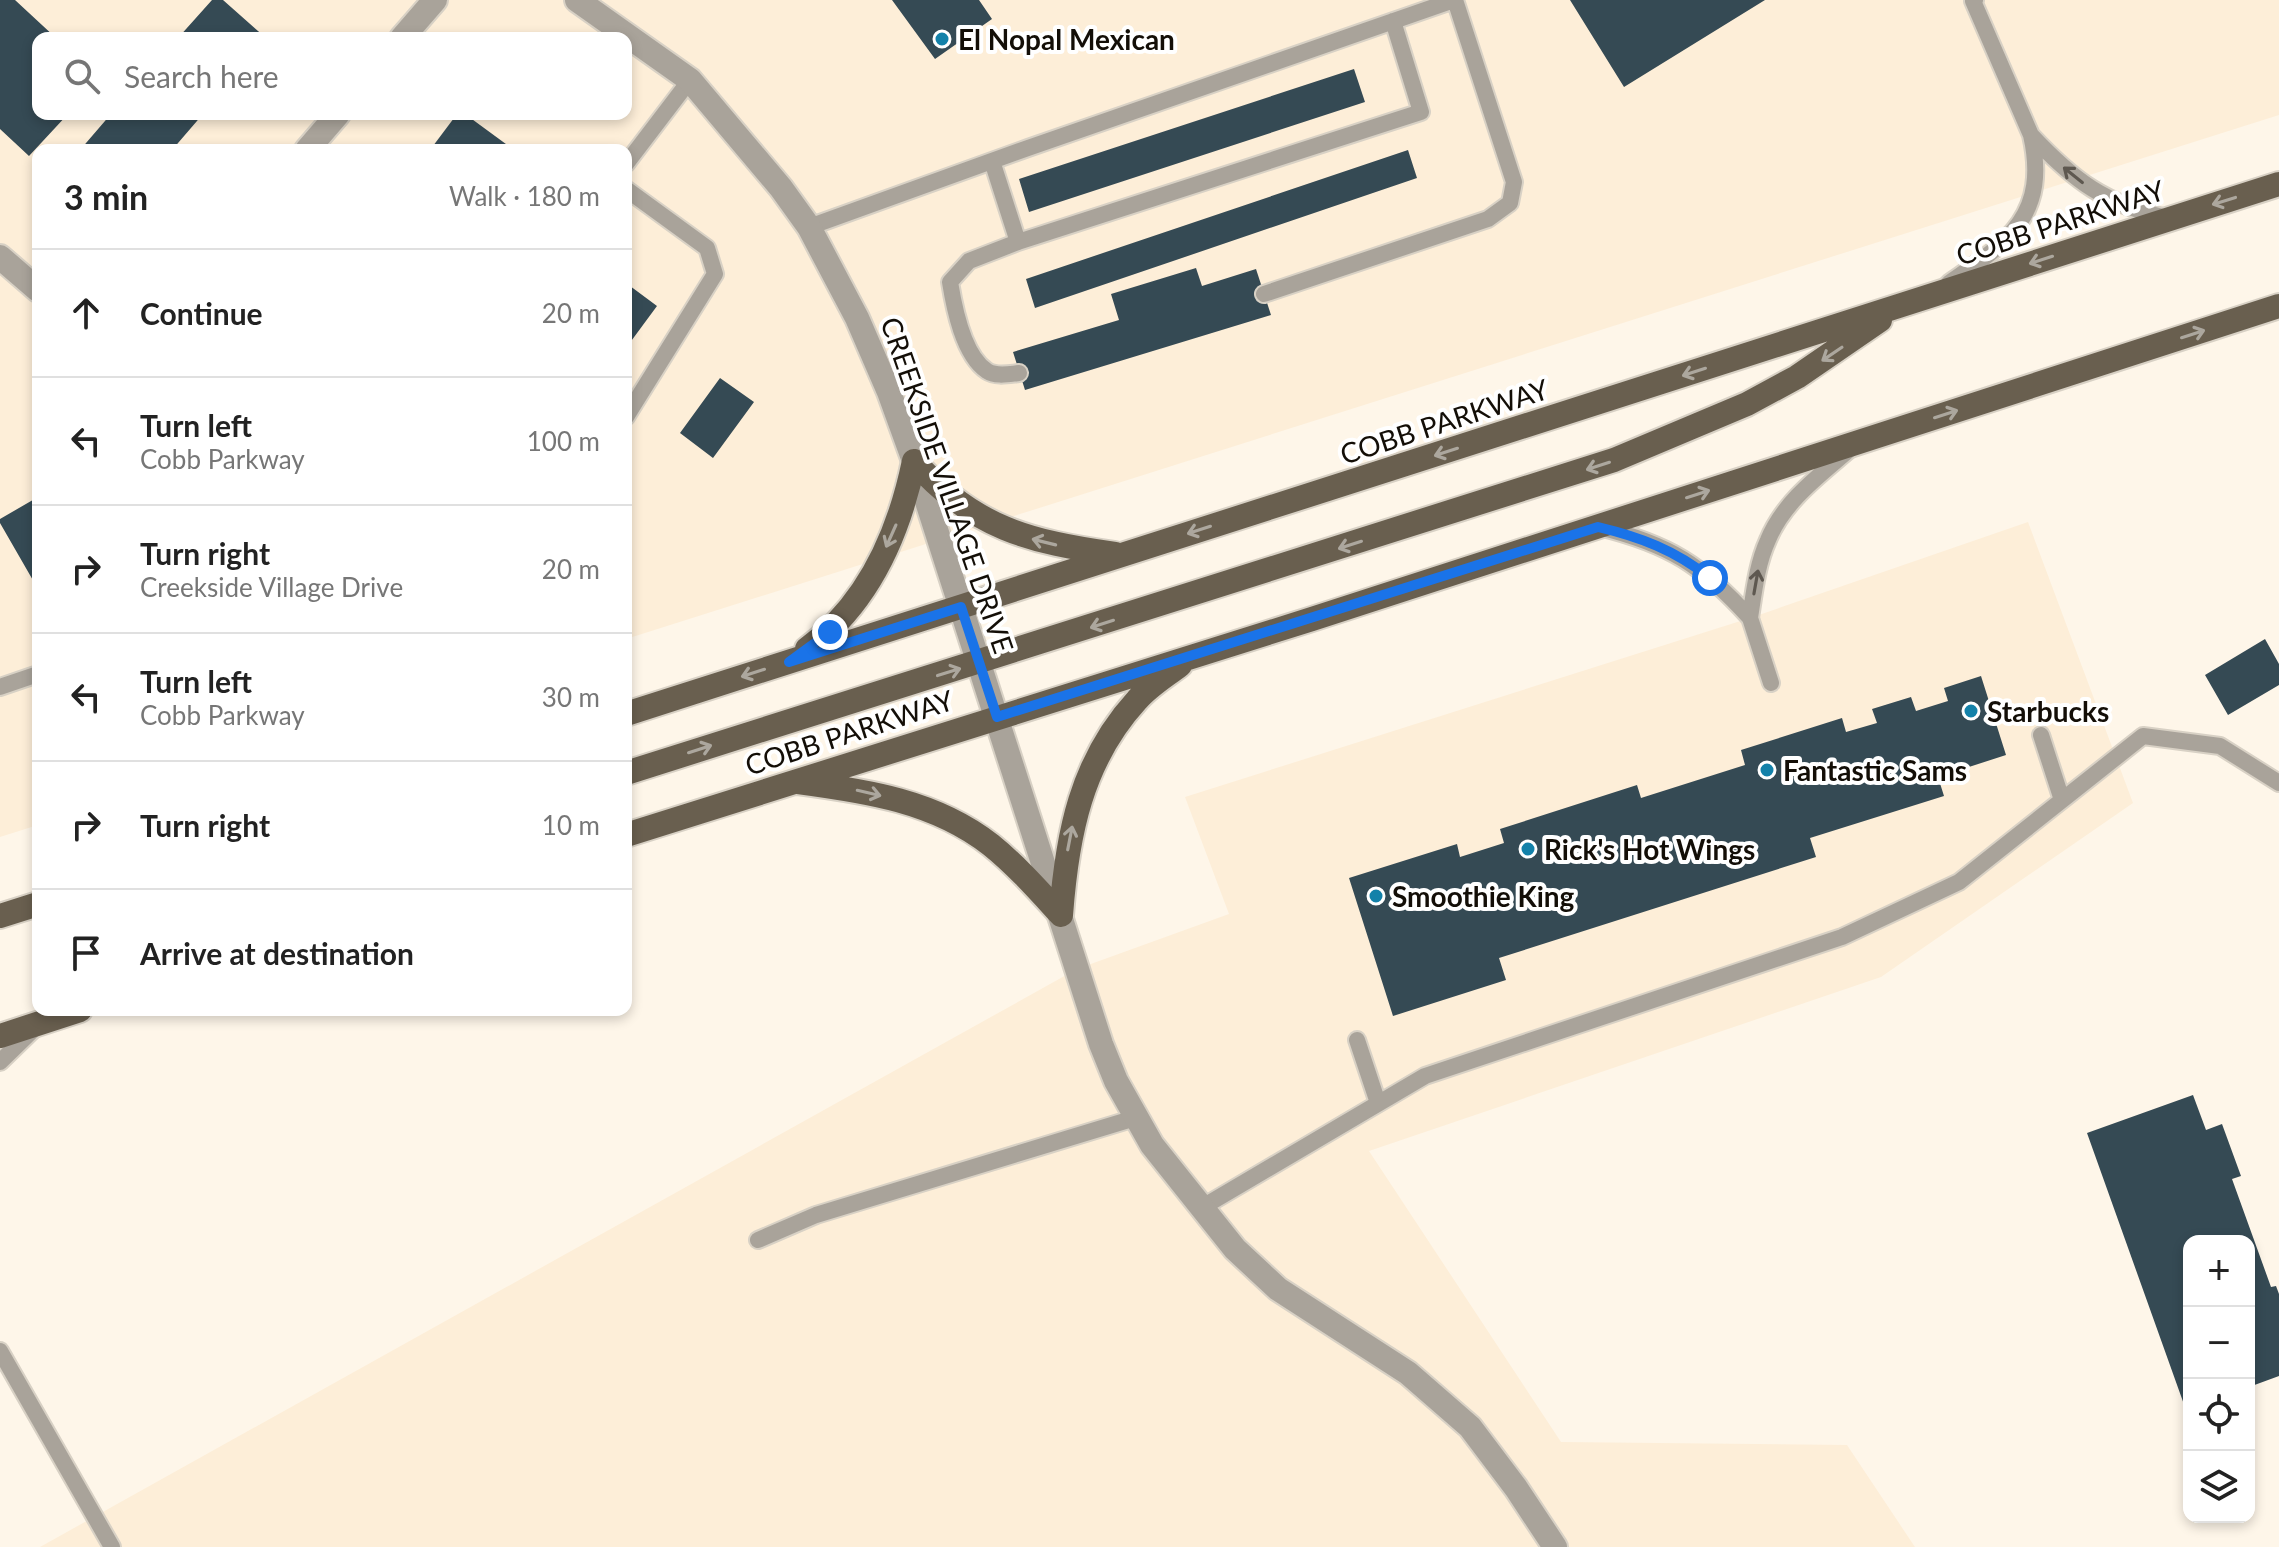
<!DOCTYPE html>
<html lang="en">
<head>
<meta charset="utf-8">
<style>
	body { margin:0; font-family:Lato,sans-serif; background:#f2f2f2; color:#222 }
	.controls { position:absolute; right:24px; bottom:24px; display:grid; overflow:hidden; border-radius:16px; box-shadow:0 4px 12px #0003 }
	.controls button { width:72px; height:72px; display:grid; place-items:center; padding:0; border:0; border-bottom:2px solid #e0e0e0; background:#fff; color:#222; font:40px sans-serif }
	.stop { position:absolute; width:24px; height:24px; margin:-18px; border:6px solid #1a73e8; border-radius:50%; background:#fff }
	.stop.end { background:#1a73e8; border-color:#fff; box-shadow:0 2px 8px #0008 }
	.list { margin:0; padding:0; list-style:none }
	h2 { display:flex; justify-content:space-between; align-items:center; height:104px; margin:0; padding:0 32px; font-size:34px }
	h2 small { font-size:26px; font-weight:400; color:#767676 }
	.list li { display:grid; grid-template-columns:52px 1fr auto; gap:24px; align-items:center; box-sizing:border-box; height:128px; padding:0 32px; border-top:2px solid #e0e0e0 }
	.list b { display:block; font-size:30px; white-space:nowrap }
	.list p { margin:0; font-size:26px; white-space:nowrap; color:#767676 }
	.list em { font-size:26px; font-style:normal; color:#767676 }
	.icon { flex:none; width:44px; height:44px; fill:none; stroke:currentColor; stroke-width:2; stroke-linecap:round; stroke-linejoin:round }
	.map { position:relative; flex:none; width:2279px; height:1547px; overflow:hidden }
	.search { position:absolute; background:#fff; box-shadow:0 4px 12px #0003; left:32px; top:32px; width:600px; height:88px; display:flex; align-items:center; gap:20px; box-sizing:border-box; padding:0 28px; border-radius:16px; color:#767676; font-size:30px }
	.panel { position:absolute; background:#fff; box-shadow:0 4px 12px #0003; left:32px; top:144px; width:600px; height:872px; border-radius:16px }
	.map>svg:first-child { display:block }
</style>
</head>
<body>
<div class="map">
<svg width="2279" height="1547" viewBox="0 0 2279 1547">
	<rect width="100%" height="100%" fill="#fef6e9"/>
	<!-- built -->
	<path fill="#fdeed8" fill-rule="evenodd" d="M0 0H2279V115L626 639V150H38V825L0 837ZM38 38H626V114H38Z
		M2028 522 2133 803 1881 977 1369 1151 1561 1442 1847 1445 1915 1547H40L1077 969 1229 914 1185 797 1750 618Z"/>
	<!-- building -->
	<path fill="#354a54" d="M0 0H15L56 38H38V114H68L29 156 0 129Z
		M212 0H223L266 38H178Z
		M892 0H979L992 19 935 59Z
		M1570 0H1765L1624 87Z
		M1354 69 1365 102 1029 212 1019 179Z
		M111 114H203L172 150H80Z
		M457 114H465L514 150H430Z
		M1408 150 1417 178 1035 308 1026 279Z
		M1196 268 1202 286 1256 269 1271 315 1025 390 1013 352 1119 320 1111 294Z
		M626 283 657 306 626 348Z
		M720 378 754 402 713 458 680 433Z
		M38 497V589L0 523V519Z
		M2265 639 2279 664V685L2228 715 2205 675Z
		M1981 676 2006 755 1938 777 1944 796 1810 838 1816 857 1499 958 1506 980 1393 1016 1349 878 1457 844 1460 857 1504 843 1500 829 1637 785 1641 798 1745 765 1741 750 1842 718 1846 732 1877 723 1872 709 1911 697 1916 711 1948 701 1944 688Z
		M2193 1095 2206 1130 2222 1124 2241 1176 2232 1179 2271 1287 2276 1286 2279 1294V1376L2249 1387V1241H2189V1409L2186 1410 2087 1133Z"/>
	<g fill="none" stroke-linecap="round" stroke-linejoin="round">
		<!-- lane casing -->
		<g stroke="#d8d1c5" stroke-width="20">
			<path id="lane" d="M1975 0 1973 1 2031 135
				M992 161 1018 242 969 261 950 282C954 307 963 355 987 371 996 377 1009 374 1019 373
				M626 164 690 80
				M626 189 707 248 715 274 626 417
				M809 227 1028 148 1454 0
				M1018 242 1421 112 1393 21
				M1949 283C2008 242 2049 215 2031 135 2074 181 2105 204 2167 218
				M1264 294 1488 219 1510 203 1514 182 1455 0
				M1599 527C1669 544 1702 565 1750 618 1754 592 1757 564 1768 540 1784 501 1820 475 1850 449
				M1750 618 1771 683
				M0 687 38 674
				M2041 735 2062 800
				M1357 1040 1378 1103
				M0 1062 36 1027
				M1201 1208 1425 1076 1842 937 1959 882 2143 736 2220 746 2279 783
				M758 1240 816 1215 1135 1118
				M0 1351 112 1547"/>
		</g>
		<!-- street casing -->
		<g stroke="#d8d1c5" stroke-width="28">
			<path id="street" d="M577 0 690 80 781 188 809 227 857 318 889 392 914 461 1101 1044 1116 1081 1152 1145 1235 1249 1278 1289 1408 1373 1470 1427 1516 1488 1555 1547
				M402 38 435 0
				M307 150 338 114
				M0 257 38 290"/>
		</g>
		<!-- primary casing -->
		<g stroke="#d8d1c5" stroke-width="28">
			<path id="primary" d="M914 461C973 528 1030 542 1115 554
				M807 649C868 604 899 534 914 461
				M626 714 2279 184
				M626 773 1614 460 1747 404 1797 377 1880 320
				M798 782C866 791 935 801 991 845 1017 866 1039 891 1061 915
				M626 835 1312 619 2279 306
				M1061 915C1067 835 1081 761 1137 700 1149 686 1166 676 1180 665
				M0 916 38 904
				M0 1036 80 1010"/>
		</g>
		<!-- lane -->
		<use href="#lane" stroke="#a9a39a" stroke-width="16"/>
		<!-- street -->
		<use href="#street" stroke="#a9a39a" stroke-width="24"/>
		<!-- primary -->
		<use href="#primary" stroke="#695f4f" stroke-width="24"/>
	</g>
	<!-- one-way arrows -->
	<defs><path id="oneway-shaft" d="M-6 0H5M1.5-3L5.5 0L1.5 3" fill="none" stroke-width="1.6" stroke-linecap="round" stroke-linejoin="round" transform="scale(2)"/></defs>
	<g stroke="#5e5850">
		<use href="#oneway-shaft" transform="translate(2073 175) rotate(-141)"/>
		<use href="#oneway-shaft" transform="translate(1756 582) rotate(-80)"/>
	</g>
	<g stroke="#aca79e">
		<use href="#oneway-shaft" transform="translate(2224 201) rotate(163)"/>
		<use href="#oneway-shaft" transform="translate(2041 260) rotate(162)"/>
		<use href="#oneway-shaft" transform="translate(2193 334) rotate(-18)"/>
		<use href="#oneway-shaft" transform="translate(1832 354) rotate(146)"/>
		<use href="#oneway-shaft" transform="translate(1694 372) rotate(162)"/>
		<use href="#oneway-shaft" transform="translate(1946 414) rotate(-18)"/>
		<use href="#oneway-shaft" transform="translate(1446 452) rotate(162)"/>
		<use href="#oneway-shaft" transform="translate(1598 466) rotate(162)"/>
		<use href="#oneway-shaft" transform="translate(1698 494) rotate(-18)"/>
		<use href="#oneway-shaft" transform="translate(1199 530) rotate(162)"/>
		<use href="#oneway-shaft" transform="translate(891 536) rotate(114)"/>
		<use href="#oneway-shaft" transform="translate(1044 542) rotate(-166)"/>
		<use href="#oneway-shaft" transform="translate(1350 545) rotate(162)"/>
		<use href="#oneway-shaft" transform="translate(1102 624) rotate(162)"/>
		<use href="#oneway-shaft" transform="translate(949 672) rotate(-17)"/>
		<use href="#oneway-shaft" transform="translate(753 673) rotate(162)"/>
		<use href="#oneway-shaft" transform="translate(700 749) rotate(-18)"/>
		<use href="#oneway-shaft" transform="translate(869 793) rotate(13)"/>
		<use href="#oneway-shaft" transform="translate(1070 838) rotate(-79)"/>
	</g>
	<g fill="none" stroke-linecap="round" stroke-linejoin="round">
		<!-- route -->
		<path stroke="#1a73e8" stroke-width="10" d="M830 632 789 662 961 607 997 717 1598 527C1640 537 1675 550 1710 578"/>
	</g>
	<!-- markers -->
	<g fill="#1381a9" stroke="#fff" stroke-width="3">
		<circle cx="942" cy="39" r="8"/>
		<circle cx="1971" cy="711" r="8"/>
		<circle cx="1767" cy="770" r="8"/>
		<circle cx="1528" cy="849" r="8"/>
		<circle cx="1376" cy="896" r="8"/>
	</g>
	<g text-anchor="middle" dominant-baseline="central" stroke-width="8" stroke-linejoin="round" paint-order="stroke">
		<!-- poi labels -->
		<g font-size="28" font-weight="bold" fill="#130e07" stroke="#fff" text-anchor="start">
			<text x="958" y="39">El Nopal Mexican</text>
			<text x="1987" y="711">Starbucks</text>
			<text x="1783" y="770">Fantastic Sams</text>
			<text x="1544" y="849">Rick's Hot Wings</text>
			<text x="1392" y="896">Smoothie King</text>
		</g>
		<!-- street labels -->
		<g font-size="28" fill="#130e07" stroke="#fff">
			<text transform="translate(2060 222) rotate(-18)">COBB PARKWAY</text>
			<text transform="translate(1444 421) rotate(-18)">COBB PARKWAY</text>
			<text transform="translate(948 485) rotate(71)">CREEKSIDE VILLAGE DRIVE</text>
			<text transform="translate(849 732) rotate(-18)">COBB PARKWAY</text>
		</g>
	</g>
</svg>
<div class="controls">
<button>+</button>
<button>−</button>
<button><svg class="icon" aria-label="locate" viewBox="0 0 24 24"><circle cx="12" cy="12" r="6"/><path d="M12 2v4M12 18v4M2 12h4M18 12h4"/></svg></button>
<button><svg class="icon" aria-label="layers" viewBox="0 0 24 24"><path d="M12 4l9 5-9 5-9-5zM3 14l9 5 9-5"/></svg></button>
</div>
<div class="stop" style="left:1710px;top:578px"></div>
<div class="stop end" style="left:830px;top:632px"></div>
<div class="search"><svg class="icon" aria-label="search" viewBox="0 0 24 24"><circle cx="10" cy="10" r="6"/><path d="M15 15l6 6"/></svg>Search here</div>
<section class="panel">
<h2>3 min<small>Walk · 180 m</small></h2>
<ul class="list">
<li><svg class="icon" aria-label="ahead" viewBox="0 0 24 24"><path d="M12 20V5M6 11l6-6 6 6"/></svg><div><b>Continue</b></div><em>20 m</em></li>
<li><svg class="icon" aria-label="left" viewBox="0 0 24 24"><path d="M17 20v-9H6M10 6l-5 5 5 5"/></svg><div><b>Turn left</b><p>Cobb Parkway</p></div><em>100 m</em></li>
<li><svg class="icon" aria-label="right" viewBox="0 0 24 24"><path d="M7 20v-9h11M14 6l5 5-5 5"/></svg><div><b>Turn right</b><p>Creekside Village Drive</p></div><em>20 m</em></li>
<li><svg class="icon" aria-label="left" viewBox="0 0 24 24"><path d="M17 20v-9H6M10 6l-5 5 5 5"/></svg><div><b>Turn left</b><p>Cobb Parkway</p></div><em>30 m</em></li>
<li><svg class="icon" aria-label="right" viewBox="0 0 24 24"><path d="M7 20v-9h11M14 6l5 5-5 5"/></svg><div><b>Turn right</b></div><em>10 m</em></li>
<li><svg class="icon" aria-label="arrive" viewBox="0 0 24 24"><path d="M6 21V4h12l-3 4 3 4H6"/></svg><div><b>Arrive at destination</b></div></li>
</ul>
</section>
</div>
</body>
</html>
